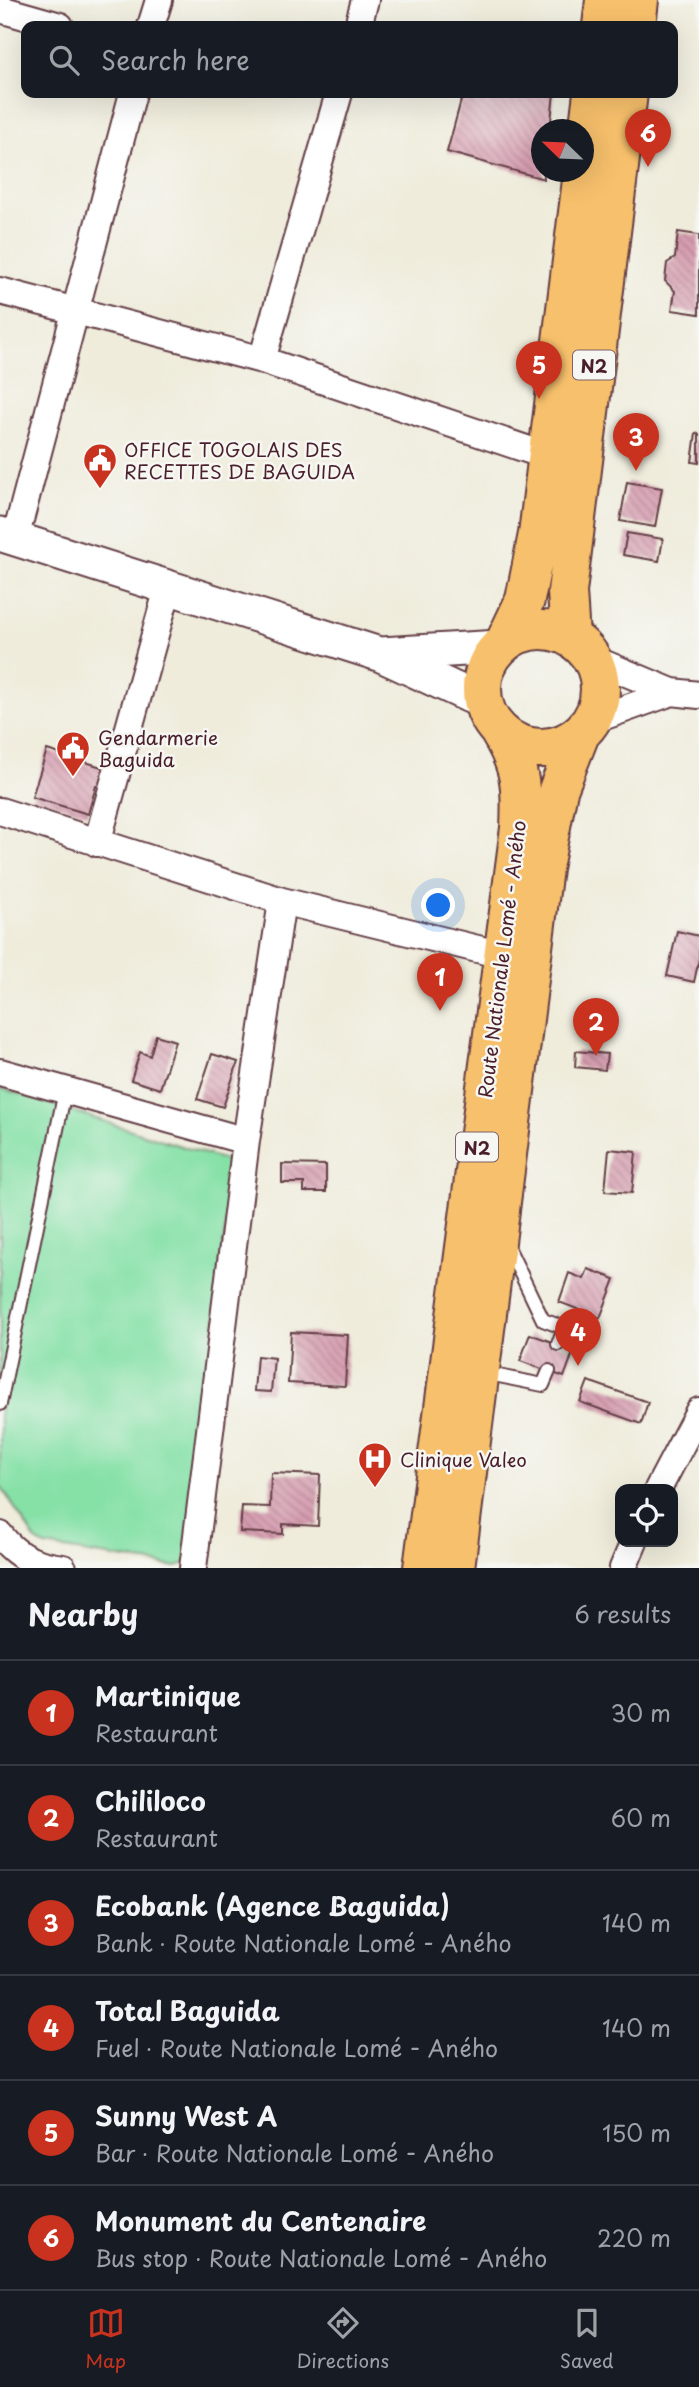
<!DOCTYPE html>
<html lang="en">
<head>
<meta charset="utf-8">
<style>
	body { margin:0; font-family:"Playpen Sans",sans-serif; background:#20242c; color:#f1f3f6 }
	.controls { position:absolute; right:21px; bottom:21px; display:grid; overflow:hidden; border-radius:14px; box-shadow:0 7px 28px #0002 }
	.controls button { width:63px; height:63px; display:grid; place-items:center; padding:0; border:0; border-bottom:2px solid #363941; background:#171b24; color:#f1f3f6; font:35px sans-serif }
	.compass { position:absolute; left:531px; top:119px; width:63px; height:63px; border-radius:50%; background:#171b24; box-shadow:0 7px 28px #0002; rotate:293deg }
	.you { position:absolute; left:439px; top:906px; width:24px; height:24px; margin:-18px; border:5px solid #fff; border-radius:50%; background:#1a73e8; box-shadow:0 0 0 10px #1a73e833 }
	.badge { display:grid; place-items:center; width:46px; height:46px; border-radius:50%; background:#c8321e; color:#fff; font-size:23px; font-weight:700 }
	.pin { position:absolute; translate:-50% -58px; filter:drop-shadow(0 2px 4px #0008) }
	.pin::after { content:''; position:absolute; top:37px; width:24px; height:21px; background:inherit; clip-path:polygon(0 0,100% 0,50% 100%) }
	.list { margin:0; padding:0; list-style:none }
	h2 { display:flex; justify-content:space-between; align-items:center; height:91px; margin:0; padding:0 28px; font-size:30px }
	h2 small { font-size:23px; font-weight:400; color:#9ea1a6 }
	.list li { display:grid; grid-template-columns:46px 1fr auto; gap:21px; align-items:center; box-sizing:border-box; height:105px; padding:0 28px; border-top:2px solid #363941 }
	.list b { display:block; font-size:26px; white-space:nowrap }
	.list p { margin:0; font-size:23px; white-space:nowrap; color:#9ea1a6 }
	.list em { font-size:23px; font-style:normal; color:#9ea1a6 }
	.icon { flex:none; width:38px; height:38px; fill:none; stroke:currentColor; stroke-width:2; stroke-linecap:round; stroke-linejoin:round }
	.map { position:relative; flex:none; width:699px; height:1568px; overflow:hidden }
	.search { position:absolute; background:#171b24; box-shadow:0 7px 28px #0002; left:21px; right:21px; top:21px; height:77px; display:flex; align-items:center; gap:18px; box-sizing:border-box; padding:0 24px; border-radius:14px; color:#9ea1a6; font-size:26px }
	.sheet { height:721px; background:#171b24 }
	nav { display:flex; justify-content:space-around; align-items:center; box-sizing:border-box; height:98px; border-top:2px solid #363941; background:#171b24; font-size:19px; color:#9ea1a6 }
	nav a { display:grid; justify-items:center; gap:4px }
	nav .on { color:#c8321e }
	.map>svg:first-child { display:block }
</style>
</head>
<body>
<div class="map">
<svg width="699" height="1568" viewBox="0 0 699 1568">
	<defs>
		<pattern id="building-back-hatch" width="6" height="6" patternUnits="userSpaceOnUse" patternTransform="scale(1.75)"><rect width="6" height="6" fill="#d69db0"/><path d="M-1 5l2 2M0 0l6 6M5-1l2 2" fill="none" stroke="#b07f8f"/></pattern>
	</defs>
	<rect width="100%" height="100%" fill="#f6f6f2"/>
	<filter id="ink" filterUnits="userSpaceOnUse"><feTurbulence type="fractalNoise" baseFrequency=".0143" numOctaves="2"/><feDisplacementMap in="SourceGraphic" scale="14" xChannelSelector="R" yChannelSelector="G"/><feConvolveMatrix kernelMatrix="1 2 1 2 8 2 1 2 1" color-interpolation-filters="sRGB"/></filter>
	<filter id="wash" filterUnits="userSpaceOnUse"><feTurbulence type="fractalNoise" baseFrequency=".00686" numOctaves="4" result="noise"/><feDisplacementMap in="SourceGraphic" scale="28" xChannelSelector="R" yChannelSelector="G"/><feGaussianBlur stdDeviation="1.57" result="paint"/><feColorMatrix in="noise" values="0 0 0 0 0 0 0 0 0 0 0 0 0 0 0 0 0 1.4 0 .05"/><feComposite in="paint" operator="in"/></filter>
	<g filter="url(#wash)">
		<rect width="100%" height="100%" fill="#efecdb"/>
		<!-- park -->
		<path fill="#86e1a7" stroke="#688069" stroke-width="2" d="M0 1088 228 1161 231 1170 191 1559 177 1567 45 1546 36 1541 0 1485Z"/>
		<g id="blocks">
			<!-- building -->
			<path fill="url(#building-back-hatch)" d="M463 93H554L550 130H542L544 179 447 152Z
				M678 232 699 235V314L672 310 675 291 665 281 667 263 675 258Z
				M696 433 699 434V463L692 462Z
				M627 482 662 488 655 527 620 521Z
				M627 533 663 539 659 561 623 555Z
				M47 750 111 770 105 788 96 786 88 814 32 797Z
				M677 931 699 936V959L694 982 667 976Z
				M156 1035 175 1041 160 1089 131 1080 140 1052 150 1056Z
				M576 1051 607 1054 605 1070 575 1067Z
				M212 1054 238 1062 223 1107 197 1099Z
				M609 1149 636 1152 632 1193 605 1191Z
				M282 1164 326 1165V1192H304V1183H282Z
				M588 1269 615 1279 600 1318 559 1302 569 1273 584 1279Z
				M291 1332 348 1335 345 1386 288 1383Z
				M530 1334 574 1350 564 1377 520 1361Z
				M257 1356 274 1358 271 1392 254 1391Z
				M588 1381 648 1402 641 1424 580 1402Z
				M271 1473 320 1475 318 1526 283 1524V1534L240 1532 242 1506 270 1507Z"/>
		</g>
	</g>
	<g filter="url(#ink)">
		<use href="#blocks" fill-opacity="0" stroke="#633e45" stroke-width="2"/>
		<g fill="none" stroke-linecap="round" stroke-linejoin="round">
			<!-- service casing -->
			<g stroke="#633e45" stroke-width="16">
				<path id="service" d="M506 1243 543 1320 565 1328 558 1344
					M484 1373 543 1385 549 1371
					M0 1404 65 1091"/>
			</g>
			<!-- minor casing -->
			<g stroke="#633e45" stroke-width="30">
				<path id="minor" d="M0 9 60 26
					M151 26 159 0
					M358 26 365 0
					M0 291 262 360 547 456
					M262 360 339 93
					M15 539 133 93
					M593 659 672 692 699 695
					M591 721 672 692
					M0 811 282 901 502 955
					M97 843 168 588
					M0 1072 246 1141
					M658 1489 699 1411
					M0 1535C18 1558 34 1564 63 1568
					M193 1568 246 1141 282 901
					M623 1568 634 1542"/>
			</g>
			<!-- tertiary casing -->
			<g stroke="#633e45" stroke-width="37">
				<path id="tertiary" d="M0 534 379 654 483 702
					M381 654 500 647"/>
			</g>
			<!-- trunk casing -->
			<g stroke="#633e45" stroke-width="42">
				<path id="trunk" d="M602 26 605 0
					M636 26 639 0
					M584 166 593 93
					M482 689a59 59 0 1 1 118 0a59 59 0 1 1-118 0Z
					M570 637 567 592 628 93
					M505 642 525 600 538 534 583 172
					M423 1568 520 828C522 786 521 767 499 731
					M455 1568 543 868 558 790 580 734"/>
			</g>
			<!-- service -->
			<use href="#service" stroke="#fff" stroke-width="12"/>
			<!-- minor -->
			<use href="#minor" stroke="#fff" stroke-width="26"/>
			<!-- tertiary -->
			<use href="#tertiary" stroke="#fff" stroke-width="33"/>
			<!-- trunk -->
			<use href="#trunk" stroke="#f7c06c" stroke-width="38"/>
		</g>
	</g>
	<!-- icons -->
	<defs>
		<g id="civic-pin" transform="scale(1.75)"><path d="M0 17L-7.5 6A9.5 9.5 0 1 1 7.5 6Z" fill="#c8321e" stroke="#f6f6f2"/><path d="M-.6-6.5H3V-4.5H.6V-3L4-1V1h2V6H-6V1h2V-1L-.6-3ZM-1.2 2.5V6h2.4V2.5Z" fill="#fff"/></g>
		<g id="hospital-pin" transform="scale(1.75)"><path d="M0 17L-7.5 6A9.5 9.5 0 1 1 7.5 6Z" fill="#c8321e" stroke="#f6f6f2"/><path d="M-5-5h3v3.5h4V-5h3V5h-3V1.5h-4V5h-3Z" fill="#fff"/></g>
	</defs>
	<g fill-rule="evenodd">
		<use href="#civic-pin" x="100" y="460"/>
		<use href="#civic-pin" x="73" y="748"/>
		<use href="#hospital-pin" x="375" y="1459"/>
	</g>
	<g text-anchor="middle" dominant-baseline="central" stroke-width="5" stroke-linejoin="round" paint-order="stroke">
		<!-- shield labels -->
		<g fill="#f6f6f2" stroke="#7e6067" stroke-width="2">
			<rect x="573" y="350.5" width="42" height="29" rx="5"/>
			<rect x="456" y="1132.5" width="42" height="29" rx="5"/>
		</g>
		<g font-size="18" font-weight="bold" fill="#4a1f2b">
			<text x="594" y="365">N2</text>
			<text x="477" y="1147">N2</text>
		</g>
		<!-- poi labels -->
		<g font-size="19" fill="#4a1f2b" stroke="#f6f6f2" text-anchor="start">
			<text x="124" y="449">OFFICE TOGOLAIS DES<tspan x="124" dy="22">RECETTES DE BAGUIDA</tspan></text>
			<text x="98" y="737">Gendarmerie<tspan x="98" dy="22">Baguida</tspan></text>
			<text x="400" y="1459">Clinique Valeo</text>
		</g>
		<!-- street labels -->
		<g font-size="19" fill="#4a1f2b" stroke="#f6f6f2">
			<text transform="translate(501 959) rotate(-83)">Route Nationale Lomé - Aného</text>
		</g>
	</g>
</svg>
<div class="controls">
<button><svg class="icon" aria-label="locate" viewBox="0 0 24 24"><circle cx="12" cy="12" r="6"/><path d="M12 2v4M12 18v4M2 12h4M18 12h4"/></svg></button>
</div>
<svg class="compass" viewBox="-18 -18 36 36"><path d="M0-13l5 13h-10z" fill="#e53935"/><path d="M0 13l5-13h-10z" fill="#9ea1a6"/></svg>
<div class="you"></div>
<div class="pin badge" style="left:440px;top:1011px">1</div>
<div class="pin badge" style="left:596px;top:1056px">2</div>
<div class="pin badge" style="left:636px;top:471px">3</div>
<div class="pin badge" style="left:578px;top:1366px">4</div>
<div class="pin badge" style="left:539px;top:399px">5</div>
<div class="pin badge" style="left:648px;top:167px">6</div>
<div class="search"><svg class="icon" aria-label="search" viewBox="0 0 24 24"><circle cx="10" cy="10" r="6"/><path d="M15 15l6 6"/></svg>Search here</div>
</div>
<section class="sheet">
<h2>Nearby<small>6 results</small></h2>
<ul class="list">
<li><span class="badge">1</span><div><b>Martinique</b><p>Restaurant</p></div><em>30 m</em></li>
<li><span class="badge">2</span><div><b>Chililoco</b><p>Restaurant</p></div><em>60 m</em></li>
<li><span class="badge">3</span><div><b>Ecobank (Agence Baguida)</b><p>Bank · Route Nationale Lomé - Aného</p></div><em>140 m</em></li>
<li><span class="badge">4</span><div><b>Total Baguida</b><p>Fuel · Route Nationale Lomé - Aného</p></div><em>140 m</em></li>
<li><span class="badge">5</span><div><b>Sunny West A</b><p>Bar · Route Nationale Lomé - Aného</p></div><em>150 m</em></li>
<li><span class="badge">6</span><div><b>Monument du Centenaire</b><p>Bus stop · Route Nationale Lomé - Aného</p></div><em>220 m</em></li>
</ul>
</section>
<nav>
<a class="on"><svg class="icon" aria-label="map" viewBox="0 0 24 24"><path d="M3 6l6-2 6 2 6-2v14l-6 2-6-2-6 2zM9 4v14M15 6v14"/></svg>Map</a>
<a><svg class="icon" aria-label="directions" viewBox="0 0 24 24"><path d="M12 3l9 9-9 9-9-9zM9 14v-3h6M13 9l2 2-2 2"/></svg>Directions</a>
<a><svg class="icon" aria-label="saved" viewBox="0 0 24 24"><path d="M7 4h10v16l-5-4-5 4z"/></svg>Saved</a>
</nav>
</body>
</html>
